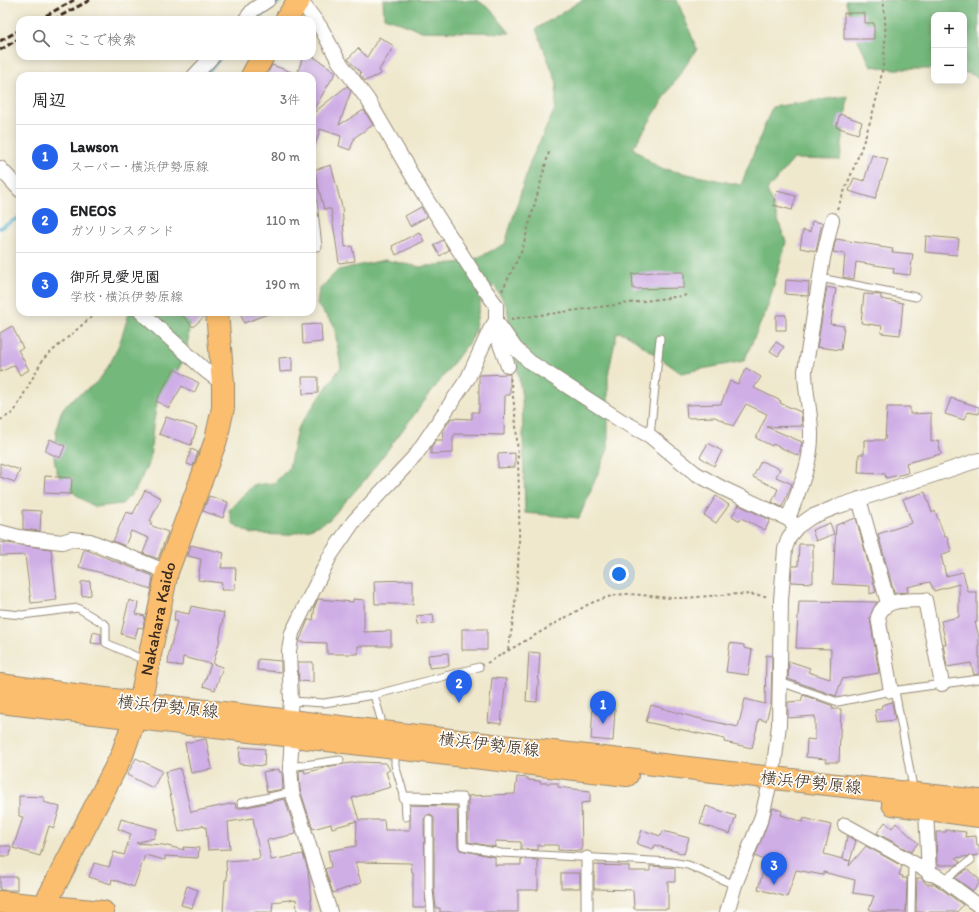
<!DOCTYPE html>
<html lang="ja">
<head>
<meta charset="utf-8">
<style>
	body { margin:0; font-family:Itim,"Klee One",sans-serif; background:#f2f2f2; color:#202124 }
	.controls { position:absolute; right:12px; top:12px; display:grid; overflow:hidden; border-radius:8px; box-shadow:0 2px 10px #0003 }
	.controls button { width:36px; height:36px; display:grid; place-items:center; padding:0; border:0; border-bottom:1px solid #e0e0e0; background:#fff; color:#202124; font:20px sans-serif }
	.you { position:absolute; left:619px; top:574px; width:14px; height:14px; margin:-10px; border:3px solid #fff; border-radius:50%; background:#1a73e8; box-shadow:0 0 0 6px #1a73e833 }
	.badge { display:grid; place-items:center; width:26px; height:26px; border-radius:50%; background:#2563eb; color:#fff; font-size:13px; font-weight:700 }
	.pin { position:absolute; translate:-50% -33px; filter:drop-shadow(0 1px 2px #0008) }
	.pin::after { content:''; position:absolute; top:21px; width:14px; height:12px; background:inherit; clip-path:polygon(0 0,100% 0,50% 100%) }
	.list { margin:0; padding:0; list-style:none }
	h2 { display:flex; justify-content:space-between; align-items:center; height:52px; margin:0; padding:0 16px; font-size:17px }
	h2 small { font-size:13px; font-weight:400; color:#757577 }
	.list li { display:grid; grid-template-columns:26px 1fr auto; gap:12px; align-items:center; box-sizing:border-box; height:64px; padding:0 16px; border-top:1px solid #e0e0e0 }
	.list b { display:block; font-size:15px; white-space:nowrap }
	.list p { margin:0; font-size:13px; white-space:nowrap; color:#757577 }
	.list em { font-size:13px; font-style:normal; color:#757577 }
	.icon { flex:none; width:22px; height:22px; fill:none; stroke:currentColor; stroke-width:2; stroke-linecap:round; stroke-linejoin:round }
	.map { position:relative; flex:none; width:979px; height:912px; overflow:hidden }
	.search { position:absolute; background:#fff; box-shadow:0 2px 10px #0003; left:16px; top:16px; width:300px; height:44px; display:flex; align-items:center; gap:10px; box-sizing:border-box; padding:0 14px; border-radius:12px; color:#757577; font-size:15px }
	.panel { position:absolute; background:#fff; box-shadow:0 2px 10px #0003; left:16px; top:72px; width:300px; height:244px; border-radius:12px }
	.map>svg:first-child { display:block }
</style>
</head>
<body>
<div class="map">
<svg width="979" height="912" viewBox="0 0 979 912">
	<rect width="100%" height="100%" fill="#fdfcf7"/>
	<filter id="ink" filterUnits="userSpaceOnUse"><feTurbulence type="fractalNoise" baseFrequency=".025" numOctaves="2"/><feDisplacementMap in="SourceGraphic" scale="8" xChannelSelector="R" yChannelSelector="G"/><feConvolveMatrix kernelMatrix="1 2 1 2 8 2 1 2 1" color-interpolation-filters="sRGB"/></filter>
	<filter id="wash" filterUnits="userSpaceOnUse"><feTurbulence type="fractalNoise" baseFrequency=".012" numOctaves="4" result="noise"/><feDisplacementMap in="SourceGraphic" scale="16" xChannelSelector="R" yChannelSelector="G"/><feGaussianBlur stdDeviation="0.9" result="paint"/><feColorMatrix in="noise" values="0 0 0 0 0 0 0 0 0 0 0 0 0 0 0 0 0 1.4 0 .05"/><feComposite in="paint" operator="in"/></filter>
	<g filter="url(#wash)">
		<rect width="100%" height="100%" fill="#efe8cd"/>
		<!-- forest -->
		<path fill="#74b87c" stroke="#58714d" d="M383 0H477L491 10 510 33 422 31 384 17Z
			M582 0H677L697 49 671 87 633 148 659 168 741 185 772 107 848 96 840 160 794 159 767 190 786 242 768 306 744 361 681 373 626 334 617 332 608 375V449L579 518 525 513 522 397 507 307 494 285 481 299 473 337 364 481 329 520 310 529 287 535 252 534 232 523 229 510 253 485 274 483 289 468 297 429 341 367 334 325 317 305 319 290 338 270 385 260 420 267 471 261 505 244 530 162 555 109 557 83 536 29Z
			M845 0H979V79L976 76 964 72V15H934V69H894L871 66 859 42Z
			M129 312H190L187 355 157 403 153 426 150 460 135 491 122 504 95 507C61 487 49 474 56 434 57 426 59 414 64 407 74 395 93 389 102 376 117 354 122 338 129 312Z"/>
		<g fill="none" stroke-linecap="round" stroke-linejoin="round">
			<!-- stream -->
			<path stroke="#4dabcb" stroke-width="3.5" d="M255 20 281 0
				M205 76 222 56
				M0 228 20 217"/>
		</g>
		<g id="blocks">
			<!-- building -->
			<path fill="#cfaee6" d="M844 13H865V23H874V39H844Z
				M379 37 394 46 379 70 381 74 365 81 360 75 361 73 348 59 358 48 367 57Z
				M303 56 314 57 336 72 312 112V76H266L272 65 297 74Z
				M347 86 351 91 339 125 364 110 373 125 355 137 350 150 339 146 341 136 320 129 315 146H312V114Z
				M840 114 862 122 858 134 836 127Z
				M872 155 888 159 875 199 849 191 854 178 864 181Z
				M331 165 342 207 345 247 352 246 355 261 339 263 331 209H324L314 170Z
				M777 191 796 196 792 210 773 205Z
				M421 207 427 217 410 226 405 216Z
				M812 221 822 223 816 251 800 248 803 230 810 232Z
				M419 232 424 241 396 255 392 246Z
				M926 236 959 239 957 255 925 252Z
				M836 239 880 246V247L893 249 892 252 913 254 910 275 893 273 894 268 856 262 854 279 843 277 845 254 833 252Z
				M443 240 449 250 440 256 434 245Z
				M654 272H684V288L633 289 632 274Z
				M786 280 809 282 808 296 785 294Z
				M827 287 836 289 830 324 844 326 841 350 817 347Z
				M864 294 881 295V299L903 303 900 335 881 333 882 326 861 323Z
				M179 312H205V316L193 327Z
				M240 312H270V313L244 323Z
				M776 315H786V330H776Z
				M321 324 322 342 303 344 302 325Z
				M12 326 23 348 18 350 29 370 20 375 15 365 0 372V333Z
				M776 342 784 347 778 356 770 351Z
				M292 357V371L280 372 279 358Z
				M746 368 761 377 754 388 781 401 780 403 801 412 802 426 767 427 802 442 799 456 773 444 772 446 756 438 767 414 746 404 733 426 715 417 687 418 686 405 721 404 730 381 738 384Z
				M174 369 199 383 194 393 182 386 169 408 156 401Z
				M510 374V395H505L504 435 455 434 453 437V453L431 454V447L436 440H443L444 429 451 418 472 419V412H479V375Z
				M302 377H318V393L303 394Z
				M951 398 979 407V414L967 412 964 420 945 414Z
				M887 407H910V414L931 413V442L938 440 941 454 906 463 908 473 886 478 885 474 858 473 859 454H864V440H885Z
				M166 417 197 427 191 445 159 434Z
				M50 439 65 446 60 458 45 451Z
				M708 443 722 451 714 466 700 457Z
				M191 449 198 452 193 466 187 464Z
				M515 453V467L498 468V454Z
				M761 461 780 469 776 477 792 484 782 507 772 502 778 489 753 477Z
				M0 463 20 470 15 482 0 477Z
				M45 476 72 478 71 494 44 493Z
				M145 490 161 498 150 521H152L150 525 168 532 158 559 143 553 149 538 131 531 125 546 113 541 126 512 133 514Z
				M925 492 932 513 935 511 945 537 947 536 951 551 941 555 946 576 963 572 968 592H977V622H975L979 637V674L974 675 971 663 947 667 943 644H946L941 621 959 617V584L934 591 930 582 907 587 908 592 894 593 878 534 912 523 903 499Z
				M209 496 228 502 223 518 203 511Z
				M716 496 729 505 716 523 704 515Z
				M739 505 770 520 765 530 741 518 740 521 732 516Z
				M23 510 41 511 40 531 23 529Z
				M856 518 876 592 870 594V586L833 584 836 525Z
				M830 523 834 534 816 541 812 530Z
				M0 542 51 549 57 600 31 603 25 555 0 556Z
				M799 544H813V583L791 582 792 566H798Z
				M191 545 224 553 221 568H236L235 590H221L222 583 198 580 201 559 188 556Z
				M84 549 153 576 151 589 119 578H121L79 567Z
				M413 580V604H375L374 581Z
				M90 581 91 595 82 596 81 582Z
				M318 599 353 602V599L364 600V632L391 631V646H358V654H327V643L299 642 308 620H313L315 606Z
				M129 600 138 603 136 614 145 616 143 628 138 627 135 638 121 634Z
				M799 601 877 602 870 618 879 673 842 679 836 696 788 679 789 661 810 668 808 672 830 679 831 649 796 648Z
				M191 606 224 613 219 643 213 664 223 667 215 690 203 686 211 664 183 657 182 666 168 664 169 653 177 621H174L175 611 189 614Z
				M433 614 434 623 418 625 417 616Z
				M462 629H487V650H462Z
				M93 632 101 634V644L91 643Z
				M730 643 744 645V648L752 650 748 675 726 672Z
				M529 652 540 653 537 702 526 701Z
				M448 653 449 666 429 668 428 655Z
				M766 655 772 656 771 703 766 721 759 719 752 748 724 742 725 739 646 722 651 705 693 717 738 727 745 699 765 704Z
				M258 659 281 661V672L257 670Z
				M298 662H313V682L299 681Z
				M492 678 506 679 501 724 488 722Z
				M803 695 833 706 832 709H841L839 762H826V759L806 757 807 739 815 740V716L788 718V702L801 701Z
				M892 702 895 720 877 722 875 710 881 709 882 705Z
				M593 707 615 709 613 741 591 739Z
				M206 739 212 769 191 773 185 743Z
				M240 747 265 749 264 766 239 764Z
				M136 758 162 771 153 788 127 775Z
				M358 762 386 763 390 770 386 772 391 787 352 798 359 820H384L385 830H410V805L457 806 458 846 460 850 495 857V865H521V859L538 860V890H518V912H440V908H436L434 889V819L432 815 429 814 424 819 426 908H413V872H412L411 863 355 862 361 883 333 893 325 869 331 867 328 851 356 846 357 821 332 828 331 824 313 829 300 790 299 771 304 770 305 773 331 766Z
				M180 768 191 812 235 803 236 808H242L285 799 296 834 267 840 271 860 303 854 308 870 312 912H297L296 899 273 902 272 912H223L225 880H227L226 861 257 859 260 857 253 818 228 822 230 849 208 850 206 827H204L203 825 179 832 165 772Z
				M279 769V772H282L283 789 267 792 263 772Z
				M517 777 528 778V780L540 781V783H558V787L590 791V802L581 803 582 851 558 850V845H538V850L521 849V842L495 841V847L468 842V796L515 794Z
				M19 796 44 797V802L60 807 54 828 49 826 40 856 13 848 23 817 19 816Z
				M706 806 736 816 730 834 700 824Z
				M773 808 782 811 781 815 803 822 804 818 831 825 824 854 850 861 849 866 866 846 902 866 899 875 903 876 902 878H907L906 912H876L869 909 874 896 853 893 855 880 823 872V875L796 870 787 897 758 889 766 861 755 856Z
				M121 819 157 829 154 838 136 843 163 845 184 850 183 847 199 848 198 858 165 856V860L145 855 134 887 112 879 111 884 89 877 94 863 109 867 114 852 124 855 131 834 118 829Z
				M885 822 892 828 896 823 918 843 911 852 877 833Z
				M642 830 661 836 663 831 689 838 684 854 655 845 653 849 637 844Z
				M946 830 966 832 965 837 976 836 977 845H979V855L955 858 960 862 956 865H937L936 832H946Z
				M847 836 856 841 850 861 843 859Z
				M0 846H11L10 856H0Z
				M594 865 629 866V871H650V866L675 868V882H668V909H634L633 890 594 889Z
				M967 869 979 879V884L973 891 955 878Z
				M561 873H580V888H561Z
				M0 877H17V890H0Z
				M917 878H922L926 884H934L939 887 963 905 957 912H916Z
				M187 886 198 890 192 908 181 905Z"/>
		</g>
	</g>
	<g filter="url(#ink)">
		<use href="#blocks" fill-opacity="0" stroke="#958976" stroke-width="1"/>
		<g fill="none" stroke-linecap="round" stroke-linejoin="round">
			<!-- service casing -->
			<g stroke="#958976" stroke-width="9">
				<path id="service" d="M312 194 318 247H312
					M820 278 916 297
					M650 436 660 338
					M0 613 22 615 78 608 106 625V643L146 661
					M780 682 838 702 891 691 979 679
					M895 691 912 782V791
					M374 695 381 719 379 730
					M291 701 324 703 374 695 479 667
					M395 749V765L405 798 406 817
					M290 767 340 760
					M462 799 463 846 501 853 671 862 688 865 735 885
					M241 803 292 792
					M429 819V889L431 912
					M944 880 971 860
					M911 912 912 864"/>
			</g>
			<!-- pedestrian casing -->
			<g stroke="#958976" stroke-width="13">
				<path id="pedestrian" d="M405 798 462 799
					M587 912V857"/>
			</g>
			<!-- minor casing -->
			<g stroke="#958976" stroke-width="16">
				<path id="minor" d="M300 0 321 28 338 60 368 100 423 194 480 283 496 305V321L516 349 530 362 620 420 650 436 695 473 722 488 788 519 797 527
					M245 20 253 10 268 0
					M194 76 213 56
					M0 168 20 190
					M141 312 206 371 223 384
					M496 326V333L508 366
					M859 499 888 603
					M788 519C798 492 812 463 811 433 811 412 805 392 805 371L823 258 832 220
					M0 532 19 537 62 542 71 539 90 541 167 572
					M891 691 878 617C884 597 907 601 925 600L942 684
					M289 720 291 701 289 651 292 633 330 556 354 521 415 456 468 378 490 330 496 321
					M292 737 290 767 292 792 330 912
					M926 810 929 874
					M845 825 944 880 979 906
					M727 912 735 885 762 816 774 765 779 725 781 600 785 549 789 537 797 527 811 517 836 507 979 460"/>
			</g>
			<!-- primary casing -->
			<g stroke="#958976" stroke-width="24">
				<g id="primary">
					<path d="M286 20 299 0"/>
					<path d="M252 76 263 56"/>
					<path d="M0 685 105 699 747 775 979 801"/>
					<path d="M0 702 627 775"/>
					<path d="M893 804 979 816"/>
					<path d="M0 902 103 912"/>
					<path id="s1" d="M41 912 122 755 140 703 167 572 216 440 223 408V384L217 312"/>
				</g>
			</g>
			<!-- path -->
			<path stroke="#958976" stroke-width="2" stroke-dasharray="3 3" stroke-linecap="butt" d="M837 209C864 144 894 72 883 0
				M502 291 522 250 549 152
				M511 319 689 295
				M0 420 14 412 43 359 97 312
				M508 650C518 599 520 547 519 495 518 455 517 417 510 377
				M487 663 589 604C601 599 612 595 625 594 642 594 659 598 677 598 707 598 740 590 769 597"/>
			<!-- service -->
			<use href="#service" stroke="#fff" stroke-width="7"/>
			<!-- pedestrian -->
			<use href="#pedestrian" stroke="#fff" stroke-width="11"/>
			<!-- minor -->
			<use href="#minor" stroke="#fff" stroke-width="14"/>
			<!-- primary -->
			<use href="#primary" stroke="#fbbe6e" stroke-width="22"/>
			<!-- rail -->
			<path stroke="#3b2a1e" stroke-width="3" stroke-dasharray="6 3" stroke-linecap="butt" d="M38 20 74 0
				M53 20 90 0
				M0 41 20 30
				M0 50 20 38"/>
		</g>
	</g>
	<g text-anchor="middle" dominant-baseline="central" stroke-width="3.5" stroke-linejoin="round" paint-order="stroke">
		<!-- street labels -->
		<g font-size="17" fill="#3b2a1e" stroke="#fdfcf7">
			<text stroke="none"><textPath href="#s1" startOffset="318">Nakahara Kaido</textPath></text>
			<text transform="translate(168 706) rotate(6)">横浜伊勢原線</text>
			<text transform="translate(489 744) rotate(7)">横浜伊勢原線</text>
			<text transform="translate(811 782) rotate(6)">横浜伊勢原線</text>
		</g>
	</g>
</svg>
<div class="controls">
<button>+</button>
<button>−</button>
</div>
<div class="you"></div>
<div class="pin badge" style="left:603px;top:724px">1</div>
<div class="pin badge" style="left:459px;top:703px">2</div>
<div class="pin badge" style="left:774px;top:885px">3</div>
<div class="search"><svg class="icon" aria-label="search" viewBox="0 0 24 24"><circle cx="10" cy="10" r="6"/><path d="M15 15l6 6"/></svg>ここで検索</div>
<section class="panel">
<h2>周辺<small>3件</small></h2>
<ul class="list">
<li><span class="badge">1</span><div><b>Lawson</b><p>スーパー · 横浜伊勢原線</p></div><em>80 m</em></li>
<li><span class="badge">2</span><div><b>ENEOS</b><p>ガソリンスタンド</p></div><em>110 m</em></li>
<li><span class="badge">3</span><div><b>御所見愛児園</b><p>学校 · 横浜伊勢原線</p></div><em>190 m</em></li>
</ul>
</section>
</div>
</body>
</html>
